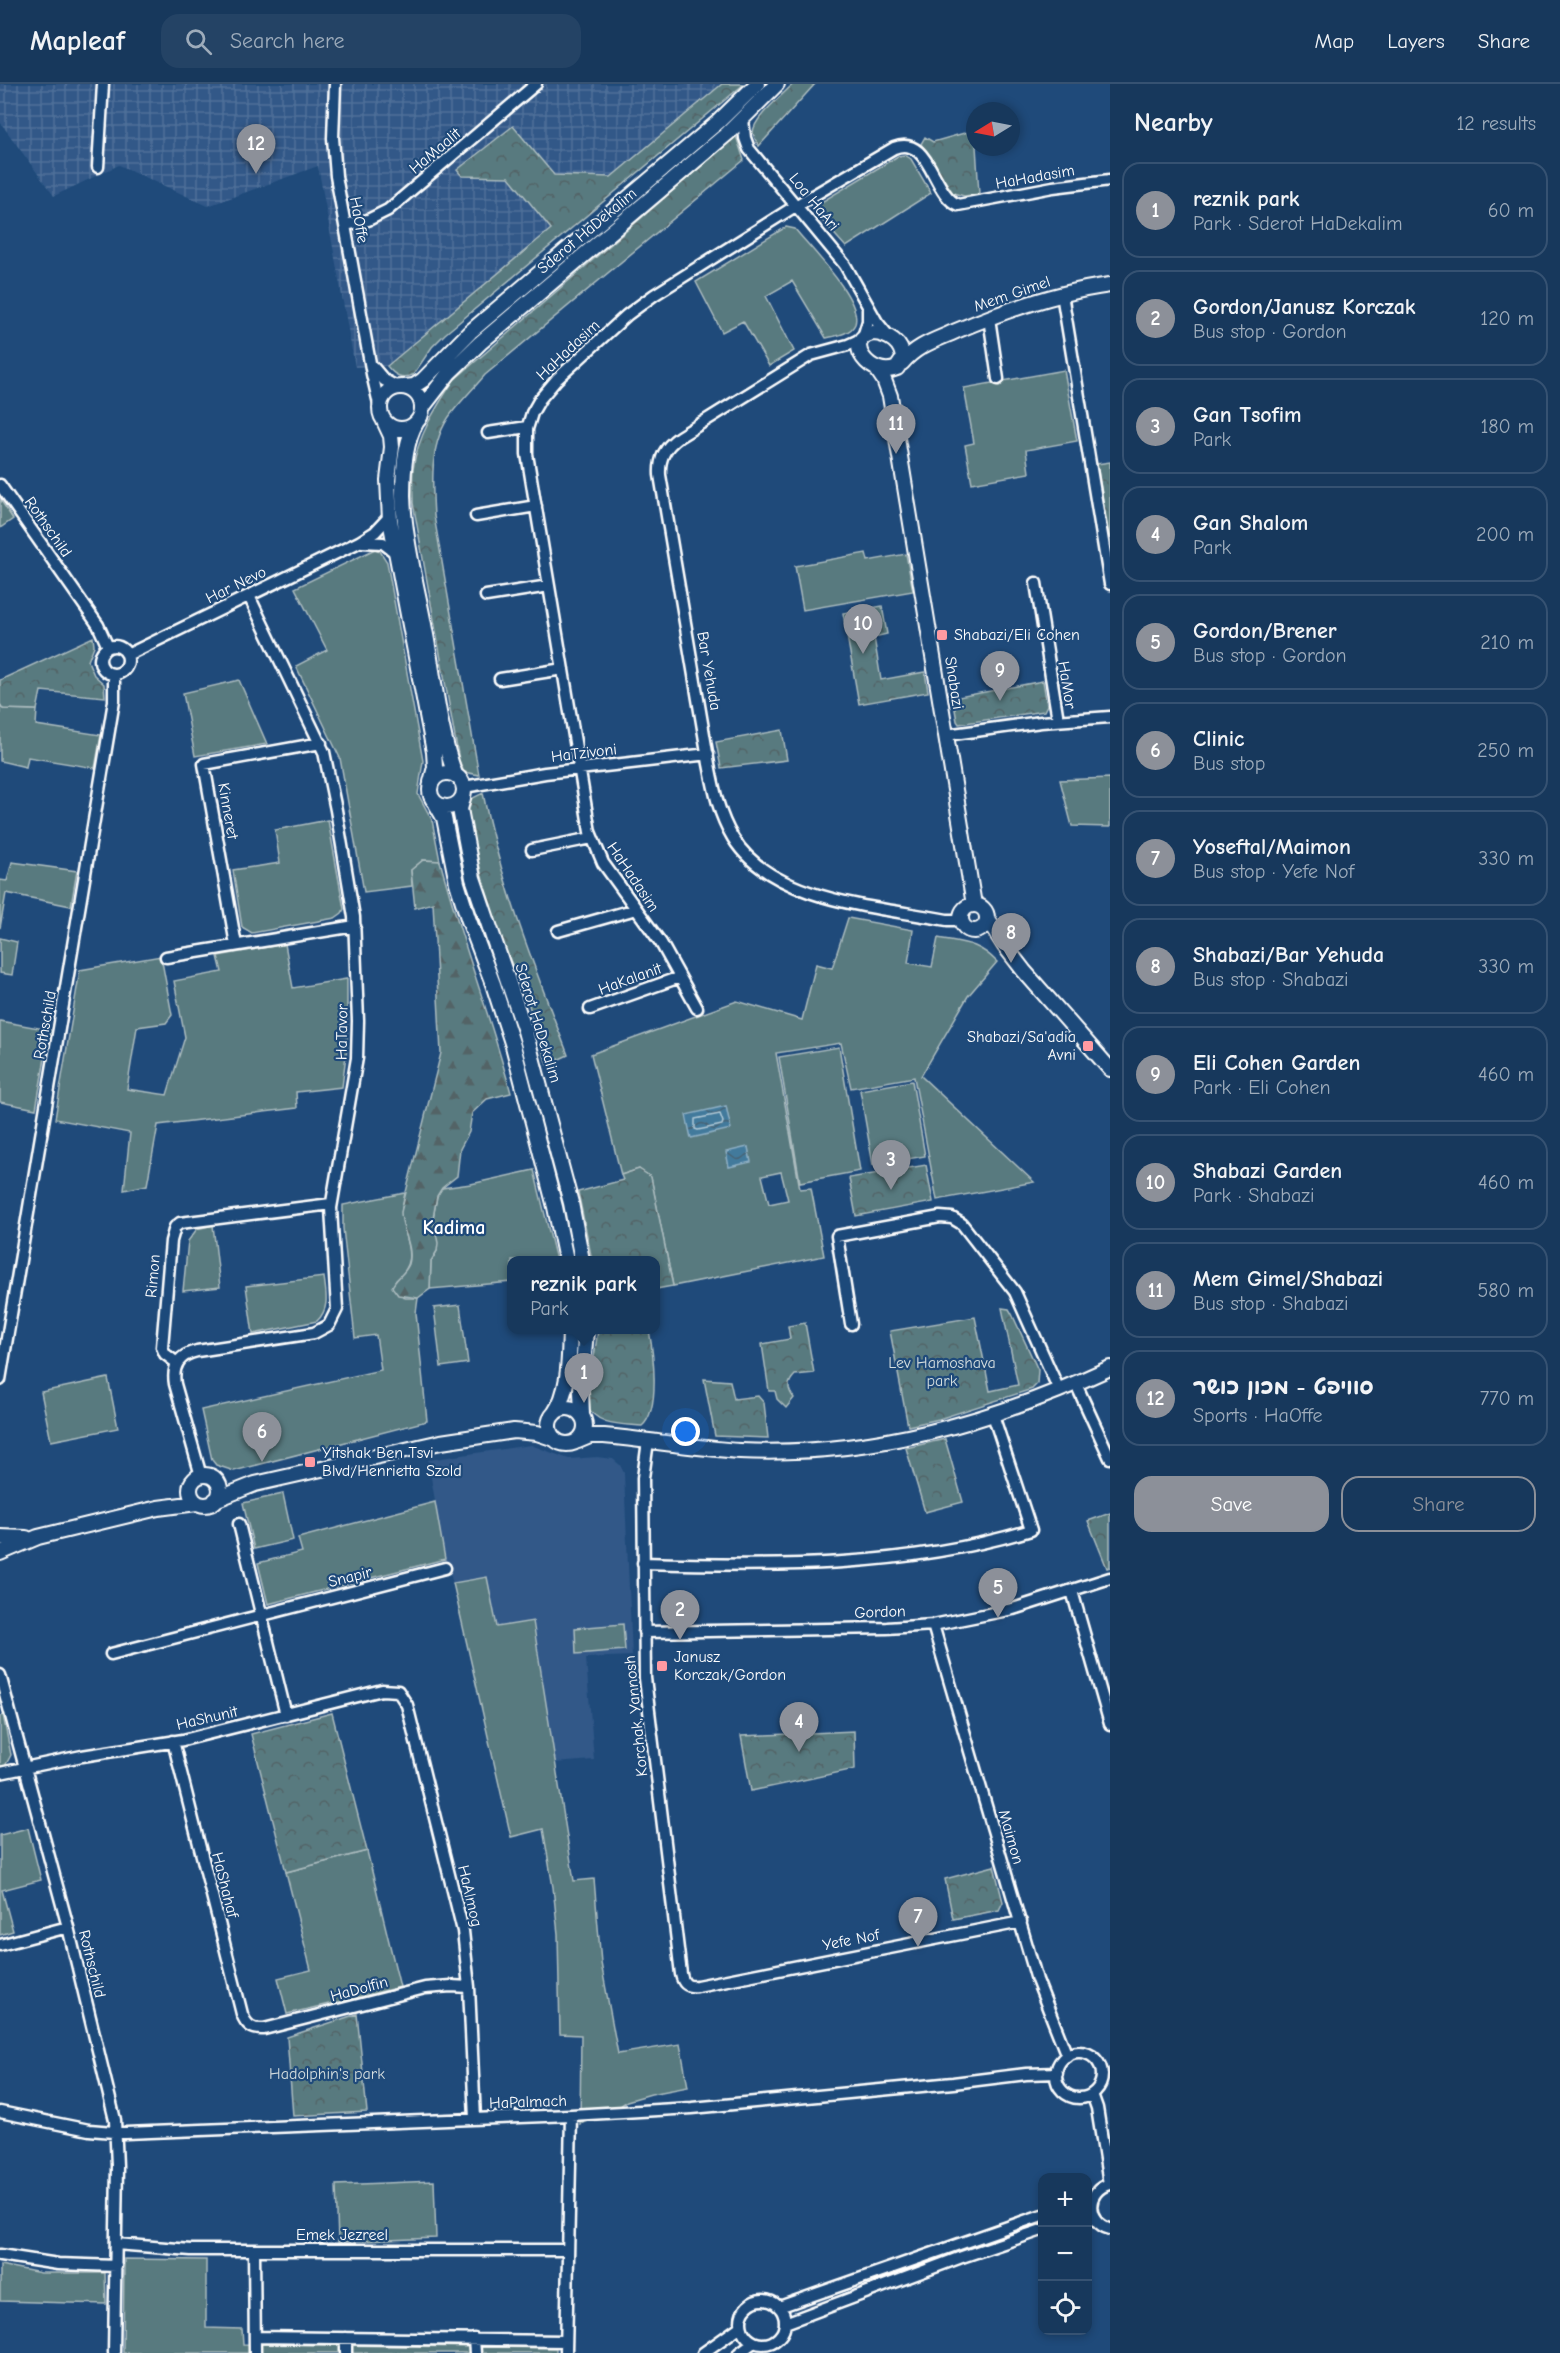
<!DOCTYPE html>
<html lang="en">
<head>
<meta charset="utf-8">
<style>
	body { margin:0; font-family:"Comic Neue","Playpen Sans Hebrew",sans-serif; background:#244365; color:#f1f3f6 }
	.controls { position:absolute; right:18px; bottom:18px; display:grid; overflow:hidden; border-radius:12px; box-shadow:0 3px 9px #0003 }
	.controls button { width:54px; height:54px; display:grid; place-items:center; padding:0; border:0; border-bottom:2px solid #365272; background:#17385c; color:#f1f3f6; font:30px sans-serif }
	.compass { position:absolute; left:966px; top:18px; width:54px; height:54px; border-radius:50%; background:#17385c; box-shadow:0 3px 9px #0003; rotate:260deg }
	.you { position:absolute; left:686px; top:1348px; width:21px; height:21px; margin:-15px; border:4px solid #fff; border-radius:50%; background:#1a73e8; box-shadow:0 0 0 9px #1a73e833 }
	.badge { display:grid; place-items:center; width:39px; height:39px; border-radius:50%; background:#8c9099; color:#fff; font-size:20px; font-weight:700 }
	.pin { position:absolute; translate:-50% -50px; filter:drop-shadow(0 2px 3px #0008) }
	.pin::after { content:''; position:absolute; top:32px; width:21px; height:18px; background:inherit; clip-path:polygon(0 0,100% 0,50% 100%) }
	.popup { position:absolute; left:507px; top:1172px; width:153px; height:78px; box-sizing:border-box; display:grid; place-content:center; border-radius:12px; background:#17385c; filter:drop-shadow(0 2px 4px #0005); font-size:20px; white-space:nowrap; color:#9eacbb }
	.popup b { font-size:22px; color:#f1f3f6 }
	.popup::after { content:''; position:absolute; left:50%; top:100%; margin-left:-12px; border:12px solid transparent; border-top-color:#17385c }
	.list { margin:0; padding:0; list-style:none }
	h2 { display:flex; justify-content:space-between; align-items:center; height:78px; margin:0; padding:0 24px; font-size:26px }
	h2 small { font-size:20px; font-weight:400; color:#9eacbb }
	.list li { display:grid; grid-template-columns:39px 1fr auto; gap:18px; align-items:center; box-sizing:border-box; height:96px; margin:0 12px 12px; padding:0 12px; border:2px solid #365272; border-radius:18px }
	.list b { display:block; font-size:22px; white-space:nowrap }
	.list p { margin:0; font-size:20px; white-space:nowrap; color:#9eacbb }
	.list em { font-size:20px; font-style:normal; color:#9eacbb }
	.actions { display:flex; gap:12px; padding:18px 24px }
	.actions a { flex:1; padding:14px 0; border:2px solid #8c9099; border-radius:18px; text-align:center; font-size:21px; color:#8c9099 }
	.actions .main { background:#8c9099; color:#fff }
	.icon { flex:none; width:33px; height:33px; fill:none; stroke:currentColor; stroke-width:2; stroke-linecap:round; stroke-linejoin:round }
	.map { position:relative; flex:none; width:1110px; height:2269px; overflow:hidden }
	header { display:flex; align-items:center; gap:36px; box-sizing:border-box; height:84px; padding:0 30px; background:#17385c; border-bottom:2px solid #365272 }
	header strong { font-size:28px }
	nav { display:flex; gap:33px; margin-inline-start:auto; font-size:21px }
	.search { width:420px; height:54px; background:#244365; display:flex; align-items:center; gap:15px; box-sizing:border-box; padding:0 21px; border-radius:18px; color:#9eacbb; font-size:22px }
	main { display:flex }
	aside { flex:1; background:#17385c }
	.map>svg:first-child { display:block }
</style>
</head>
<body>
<header>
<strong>Mapleaf</strong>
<div class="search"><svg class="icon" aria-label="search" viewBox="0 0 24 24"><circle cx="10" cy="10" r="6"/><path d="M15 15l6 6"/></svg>Search here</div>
<nav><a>Map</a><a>Layers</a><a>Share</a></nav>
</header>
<main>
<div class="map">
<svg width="1110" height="2269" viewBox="0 0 1110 2269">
	<defs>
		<pattern id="industrial-grid" width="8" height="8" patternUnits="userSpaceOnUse" patternTransform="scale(1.5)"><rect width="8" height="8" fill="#305888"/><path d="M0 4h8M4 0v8" fill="none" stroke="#4f719a"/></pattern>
		<pattern id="forest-firs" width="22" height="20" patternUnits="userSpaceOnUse" patternTransform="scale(1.5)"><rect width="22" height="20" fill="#587a7f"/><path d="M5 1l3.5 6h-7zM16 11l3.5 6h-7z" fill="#526366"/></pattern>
		<pattern id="park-crowns" width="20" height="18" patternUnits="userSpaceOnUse" patternTransform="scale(1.5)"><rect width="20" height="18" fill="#587a7f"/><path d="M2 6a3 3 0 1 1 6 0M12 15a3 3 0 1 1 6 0" fill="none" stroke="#526366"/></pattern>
		<pattern id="water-waves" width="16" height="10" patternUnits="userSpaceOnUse" patternTransform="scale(1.5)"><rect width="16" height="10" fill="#427a9c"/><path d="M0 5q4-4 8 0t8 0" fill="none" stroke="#476374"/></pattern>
	</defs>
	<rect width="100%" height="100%" fill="#1f4a7a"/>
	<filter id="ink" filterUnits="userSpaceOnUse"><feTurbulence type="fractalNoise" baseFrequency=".0167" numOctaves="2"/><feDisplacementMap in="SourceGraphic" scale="12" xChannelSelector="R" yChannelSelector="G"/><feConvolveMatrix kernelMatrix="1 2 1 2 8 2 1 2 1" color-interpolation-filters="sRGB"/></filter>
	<g filter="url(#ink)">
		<!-- built -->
		<path fill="#305888" d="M531 1361 569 1375 597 1373 613 1375 620 1381 624 1389 632 1572 586 1574 594 1676 555 1679 533 1537 496 1543 487 1493 453 1499 445 1475 428 1376Z"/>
		<!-- industrial -->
		<path fill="url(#industrial-grid)" d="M0 0H722L611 94 554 91 512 42 458 86 462 92 509 93 552 145 387 282 355 283 318 82 208 122 119 81 54 112 0 38Z"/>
		<!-- green -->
		<path fill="#587a7f" stroke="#acbcbf" stroke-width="1.5" fill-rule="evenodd" d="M905 71 911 75 931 109 846 163 818 132 816 123 818 120 898 72Z
			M786 143 795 145C810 164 863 216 855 240 851 250 835 252 826 254L792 197 766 212 794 267 769 282 743 237 722 248 696 198Z
			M1064 286 1077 357 1026 366 1029 389 972 399 965 361 974 359 964 304Z
			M0 415 13 435 0 444Z
			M375 465 380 467 387 478 423 677 418 710 432 736 440 777 423 776 411 786 412 802 364 808 340 674 296 582 327 566 295 504Z
			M866 469 868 477 906 470 913 507 803 526 795 482Z
			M239 596 267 660 195 672 183 609Z
			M0 620 3 625 37 626 36 641 101 651 95 684 28 673 26 683 0 677Z
			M1110 694V743L1072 742 1060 696Z
			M328 736 344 825 342 829 335 834 252 849 242 843 233 786 280 779 275 746Z
			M12 778 77 787 71 822 6 809 0 844V796L7 797Z
			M848 834 913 846 908 879 932 883 938 854C964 859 978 858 997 878L968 912 921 992 1034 1098 937 1116 914 993 851 1004 841 959 776 969 800 1105 811 1104 824 1172 673 1202 651 1094 639 1085 621 1091 591 970 737 917 802 936 816 880 832 884ZM781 1088 788 1116 769 1120 762 1092Z
			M0 854 17 858 12 891 0 889Z
			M285 860 293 904 347 895V963L342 1003 296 1008 297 1024 158 1041 147 1101 124 1106 130 1049 55 1035 80 886 161 872 172 931 166 939 137 943 127 1005 167 1011 185 953 174 897 222 888 218 872Z
			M0 937 50 946 36 1025 0 1018Z
			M839 963 860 1087 800 1098 779 973Z
			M912 997 925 1072 873 1081 860 1006Z
			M534 1086 556 1176H512V1198L430 1205 431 1177 437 1167 433 1134 437 1112 442 1104 471 1100Z
			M405 1109C404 1115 401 1123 402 1129 403 1156 423 1175 395 1197L405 1214H418L416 1229 427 1337 234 1387 216 1381 212 1376 201 1326 381 1286 376 1251 355 1254 343 1144V1121Z
			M213 1141 220 1203 183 1207 188 1157 197 1145Z
			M324 1193C326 1209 330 1225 317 1237L253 1250 246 1202Z
			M460 1221 468 1279 441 1283 434 1224Z
			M108 1294 118 1344 51 1357 41 1308Z
			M283 1410 293 1456 254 1465 243 1419Z
			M435 1418 445 1475 268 1520 258 1479 302 1468 298 1454Z
			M487 1493 497 1543 533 1537 574 1797 594 1795 601 1879 618 1970 680 1960 688 2003 651 2010 627 2017 612 2028 580 2040 581 1951 560 1950 558 1850 553 1803 543 1745 511 1753 453 1499Z
			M623 1540 625 1566 576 1570 575 1544Z
			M3 1631 11 1671 5 1682 0 1683V1632Z
			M28 1744 41 1796 2 1806 13 1847 0 1851V1751Z
			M367 1767 400 1903 287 1930 278 1894 311 1886 286 1788Z
			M434 2097 436 2154 338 2158 336 2101Z
			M124 2175 206 2176V2244L242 2245 243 2260 556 2264V2269H123Z
			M0 2181 41 2189H105L106 2220 0 2217Z"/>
		<!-- forest -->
		<path fill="url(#forest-firs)" stroke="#acbcbf" stroke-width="1.5" d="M423 776 440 777C461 855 490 931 511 1009L487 1015 472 1029 469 1048 460 1065 457 1092 442 1104 437 1112 433 1134 438 1159 437 1167 431 1177 430 1205 418 1214 398 1211 392 1203C396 1194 405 1190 409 1180 414 1162 401 1146 401 1128L441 969 433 819 415 824 411 786Z"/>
		<!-- park -->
		<path fill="url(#park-crowns)" stroke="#acbcbf" stroke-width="1.5" d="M722 0H744L445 250 432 263 413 291C401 295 395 292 387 282L551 145 509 93 462 92 457 86 513 42 554 91 611 93Z
			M793 0H815L759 62C757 59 754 53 753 49 753 34 783 11 793 0Z
			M975 46 979 110 964 112 953 109 921 60 925 53 933 58Z
			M736 52 744 76 485 291C474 304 461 317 451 330 429 359 432 398 434 432L479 691 464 688 459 676 413 419C413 408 412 397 413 386 417 353 436 323 454 296Z
			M1110 378V462L1097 380Z
			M882 522 887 550 874 553 881 596 925 588 928 608 859 620 843 529Z
			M93 553 94 562 88 577 94 591 104 600 105 613 41 607 37 626 3 625 0 620V596Z
			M1043 597 1047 621 1044 627 959 640 957 637 953 614Z
			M782 646 787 676 721 684 716 658Z
			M483 709C501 800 535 885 568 971L547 981 529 921 498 847 485 806 468 730 471 715Z
			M926 1081 933 1118 856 1132 849 1094Z
			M639 1085 651 1093 673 1202 656 1205V1176H592L578 1108 623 1096 621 1091Z
			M1002 1224 1009 1225 1012 1230 1038 1286 1037 1300 1032 1305 939 1335 908 1342 890 1247 975 1233 990 1307 1018 1301Z
			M805 1239 814 1289 795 1291C787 1299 787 1305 794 1314L786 1324 777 1315 775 1307H769L762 1260 790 1255 788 1242Z
			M598 1246H649C653 1268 661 1326 642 1342 622 1340 596 1342 587 1321Z
			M704 1295 730 1297 734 1315 758 1312 764 1319 768 1354 715 1352Z
			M945 1355 963 1418 925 1428 906 1364Z
			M1110 1429V1483L1107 1484 1088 1437Z
			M332 1629 367 1767 286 1788 251 1650Z
			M854 1647 855 1685 751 1707 741 1652Z
			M994 1782 1003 1818 999 1826 953 1835 945 1795Z
			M357 1930 367 2028 293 2032 287 1953Z"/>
		<!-- water -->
		<path fill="url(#water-waves)" stroke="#8eafc4" stroke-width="1.5" d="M726 1022 731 1045 691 1054 686 1031Z
			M748 1063 751 1078 729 1083 726 1068Z"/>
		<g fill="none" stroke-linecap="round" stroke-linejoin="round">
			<!-- shore -->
			<path stroke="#b3cad7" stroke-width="1.5" d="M720 1030 723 1038 722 1041 698 1046 695 1045V1035Z"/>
			<!-- street casing -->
			<g stroke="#fff" stroke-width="15">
				<path id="street" d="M335 0 333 54 336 92 372 290 380 324
					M743 35 745 54 749 65 845 181 877 238 890 254
					M98 83 103 0
					M345 141 368 136 388 126 536 0
					M1062 210 1110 500
					M989 234 998 295
					M863 253 868 237V223
					M861 255 848 261 811 271 679 353C665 363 659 374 660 391L709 680C714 706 719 731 733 754 772 818 879 823 947 836H961
					M373 283 384 296 397 303
					M488 349 527 343
					M0 401 98 541 108 563
					M476 432 536 422
					M362 458 383 459 396 469
					M1036 499 1058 636
					M486 512 549 502
					M100 576a14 14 0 1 1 28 0a14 14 0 1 1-28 0Z
					M127 571 359 458 375 448 390 432
					M500 595 563 585
					M946 651 1041 638 1110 633
					M464 703 545 689 708 670
					M532 766 592 754
					M558 847 636 825
					M236 861 204 680 321 659
					M166 873 355 842
					M697 924 661 859 603 779 590 748 527 370V345L532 329 540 315 557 295 627 231 654 211 797 121 894 64C930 50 932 110 958 121L1053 103 1110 96
					M590 925 680 893
					M851 1240 837 1152 940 1133 952 1134 962 1140 1015 1208 1059 1306
					M177 1279 165 1270 162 1263 171 1157 175 1143 180 1139 331 1120
					M0 1296 114 617V590
					M1076 1300 1110 1374
					M648 1357 643 1394 645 1594 681 1890C683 1900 687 1903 697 1902L1021 1838
					M201 1392 175 1300C172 1282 179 1271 197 1267L314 1249 329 1241 337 1225 331 1124 357 974 358 937 354 833 336 726 324 668 249 512
					M239 1440 286 1631
					M643 1479C772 1483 907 1484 1031 1446L993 1331
					M1072 1507 1110 1640
					M933 1541 1037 1896 1067 1972
					M644 1548 887 1544 933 1541 1013 1525 1110 1494
					M111 1570 445 1484
					M0 1591 68 1843 115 2036 117 2082 114 2269
					M173 1657 242 1930C246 1941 252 1946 264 1945L425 1904 451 1902 469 1903
					M0 1689 82 1672 183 1656 382 1606 398 1607 407 1621 463 1847 469 1903 475 2035
					M0 1861 68 1843
					M1056 1991a23 23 0 1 1 46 0a23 23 0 1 1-46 0Z
					M1092 2010 1097 2024 1109 2100
					M0 2028 89 2046 126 2049 571 2031 692 2024 953 1999 1026 1990 1057 1989
					M1110 2100C1085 2106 1085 2138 1110 2145
					M116 2160 191 2166H568
					M254 2166 255 2269
					M0 2171 58 2180 116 2182
					M741 2238a22 22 0 1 1 44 0a22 22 0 1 1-44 0Z
					M779 2223 1042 2131
					M785 2239 959 2174 1042 2146
					M255 2253 566 2257
					M474 2255 475 2269
					M346 2269V2254
					M566 2269 571 2031
					M703 2269 741 2242
					M739 2269 754 2258"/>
			</g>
			<!-- secondary casing -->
			<g stroke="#fff" stroke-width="18">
				<path id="secondary" d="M873 249C889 250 902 259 903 275L897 284C871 296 841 256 873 249Z
					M902 279C917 261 936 256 956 247 1006 226 1057 208 1110 201
					M876 284 884 296 890 312 974 821
					M380 324a21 21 0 1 1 42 0a21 21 0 1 1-42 0Z
					M404 303 414 302 423 296 470 248 718 38 757 0
					M422 324 449 289 480 259 728 49 777 0
					M384 337 391 352 392 363 388 396 390 436 434 668 435 683 431 698
					M416 339C405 358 403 388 403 411 404 456 418 506 426 551 434 594 440 651 455 690
					M430 706a17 17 0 1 1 34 0a17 17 0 1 1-34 0Z
					M463 714 460 725 473 794 525 947 571 1119 582 1176
					M436 720 444 734 457 799 468 834 493 900 513 962 555 1123 566 1176
					M961 834a13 13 0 1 1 26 0a13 13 0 1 1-26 0Z
					M987 834 1004 861 1024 887 1110 985
					M549 1342a18 18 0 1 1 36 0a18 18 0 1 1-36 0Z
					M554 1330C570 1307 569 1272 570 1246
					M582 1331 581 1307 586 1246
					M578 1357 590 1352H604C649 1356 694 1364 740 1367 870 1373 993 1338 1110 1284
					M190 1406a15 15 0 1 1 30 0a15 15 0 1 1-30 0Z
					M215 1416 255 1400 441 1358 514 1347 537 1349 555 1355
					M0 1453 26 1454
					M0 1469 38 1453 158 1424 197 1419"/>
			</g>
			<!-- street -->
			<use href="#street" stroke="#1f4a7a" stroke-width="10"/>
			<!-- secondary -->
			<use href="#secondary" stroke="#1f4a7a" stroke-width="14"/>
		</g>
	</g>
	<!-- markers -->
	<g fill="#ff9aa2" stroke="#1f4a7a" stroke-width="2">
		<rect x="936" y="545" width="12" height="12" rx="3"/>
		<rect x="1082" y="956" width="12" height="12" rx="3"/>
		<rect x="304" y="1372" width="12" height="12" rx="3"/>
		<rect x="656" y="1576" width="12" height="12" rx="3"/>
	</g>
	<g text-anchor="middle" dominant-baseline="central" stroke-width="4.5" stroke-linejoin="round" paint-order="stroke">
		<!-- street labels -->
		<g font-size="16" fill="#fff" stroke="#1f4a7a">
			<text transform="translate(435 67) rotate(-40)">HaMaalit</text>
			<text transform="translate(1035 93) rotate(-10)">HaHadasim</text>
			<text transform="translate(814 118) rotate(51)">Loa HaAri</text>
			<text transform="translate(359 136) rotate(80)">HaOffe</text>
			<text transform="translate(587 147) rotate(-40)">Sderot HaDekalim</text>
			<text transform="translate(1012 210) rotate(-19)">Mem Gimel</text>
			<text transform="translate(568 266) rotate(-43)">HaHadasim</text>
			<text transform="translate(48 443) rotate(55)">Rothschild</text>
			<text transform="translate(236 501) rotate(-26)">Har Nevo</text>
			<text transform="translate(709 587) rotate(80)">Bar Yehuda</text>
			<text transform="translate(954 599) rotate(81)">Shabazi</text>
			<text transform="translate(1067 601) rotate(81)">HaMor</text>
			<text transform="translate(584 669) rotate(-7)">HaTzivoni</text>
			<text transform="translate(228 727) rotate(80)">Kinneret</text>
			<text transform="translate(633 793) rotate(56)">HaHadasim</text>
			<text transform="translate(630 895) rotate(-20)">HaKalanit</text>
			<text transform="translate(538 939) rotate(73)">Sderot HaDekalim</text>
			<text transform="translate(45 941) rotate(-80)">Rothschild</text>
			<text transform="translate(342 948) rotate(-89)">HaTavor</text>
			<text transform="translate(153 1192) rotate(-85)">Rimon</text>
			<text transform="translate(350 1493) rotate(-14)">Snapir</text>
			<text transform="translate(880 1528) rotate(-2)">Gordon</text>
			<text transform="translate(636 1632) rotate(-96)">Korchak, Yannosh</text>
			<text transform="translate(207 1634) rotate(-13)">HaShunit</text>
			<text transform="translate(1011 1753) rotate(74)">Maimon</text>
			<text transform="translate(225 1801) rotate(76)">HaShahaf</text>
			<text transform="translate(470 1812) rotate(77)">HaAlmog</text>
			<text transform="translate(851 1856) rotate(-11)">Yefe Nof</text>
			<text transform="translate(92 1880) rotate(76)">Rothschild</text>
			<text transform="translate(359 1905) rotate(-15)">HaDolfin</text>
			<text transform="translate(528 2018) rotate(-2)">HaPalmach</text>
			<text x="342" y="2151">Emek Jezreel</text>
		</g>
		<!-- poi labels -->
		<g font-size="16" fill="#fff" stroke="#1f4a7a" text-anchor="start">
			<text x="954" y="551">Shabazi/Eli Cohen</text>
			<text x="1076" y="953" text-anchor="end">Shabazi/Sa'adia<tspan x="1076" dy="18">Avni</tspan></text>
			<text x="322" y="1369">Yitshak Ben Tsvi<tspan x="322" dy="18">Blvd/Henrietta Szold</tspan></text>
			<text x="674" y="1573">Janusz<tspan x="674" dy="18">Korczak/Gordon</tspan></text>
		</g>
		<!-- park labels -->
		<g font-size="16" fill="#d5dedf" stroke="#1f4a7a">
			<text x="942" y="1279">Lev Hamoshava<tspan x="942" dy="18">park</tspan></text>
			<text x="327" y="1990">Hadolphin's park</text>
		</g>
		<!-- quarter labels -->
		<g font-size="20" font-weight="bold" fill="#fff" stroke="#1f4a7a">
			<text x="454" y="1143">Kadima</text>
		</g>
	</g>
</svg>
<div class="controls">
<button>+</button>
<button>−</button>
<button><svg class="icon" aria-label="locate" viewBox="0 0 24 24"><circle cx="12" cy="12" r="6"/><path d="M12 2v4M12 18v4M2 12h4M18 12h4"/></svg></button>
</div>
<svg class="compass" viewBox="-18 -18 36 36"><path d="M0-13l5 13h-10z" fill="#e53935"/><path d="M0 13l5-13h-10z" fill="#9eacbb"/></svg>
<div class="you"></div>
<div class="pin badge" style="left:584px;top:1319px">1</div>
<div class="popup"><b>reznik park</b>Park</div>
<div class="pin badge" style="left:680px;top:1556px">2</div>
<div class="pin badge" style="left:891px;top:1106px">3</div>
<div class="pin badge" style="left:799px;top:1668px">4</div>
<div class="pin badge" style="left:998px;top:1534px">5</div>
<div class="pin badge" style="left:262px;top:1378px">6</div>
<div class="pin badge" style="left:918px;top:1863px">7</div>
<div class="pin badge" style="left:1011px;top:879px">8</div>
<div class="pin badge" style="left:1000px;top:617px">9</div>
<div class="pin badge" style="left:863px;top:570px">10</div>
<div class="pin badge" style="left:896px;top:370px">11</div>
<div class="pin badge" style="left:256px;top:90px">12</div>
</div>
<aside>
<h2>Nearby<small>12 results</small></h2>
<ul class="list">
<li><span class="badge">1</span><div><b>reznik park</b><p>Park · Sderot HaDekalim</p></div><em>60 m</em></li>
<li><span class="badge">2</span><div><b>Gordon/Janusz Korczak</b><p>Bus stop · Gordon</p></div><em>120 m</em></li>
<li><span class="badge">3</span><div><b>Gan Tsofim</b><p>Park</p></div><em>180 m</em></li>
<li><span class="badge">4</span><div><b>Gan Shalom</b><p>Park</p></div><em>200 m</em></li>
<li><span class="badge">5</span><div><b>Gordon/Brener</b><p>Bus stop · Gordon</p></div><em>210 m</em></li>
<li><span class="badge">6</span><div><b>Clinic</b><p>Bus stop</p></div><em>250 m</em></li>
<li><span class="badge">7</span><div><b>Yoseftal/Maimon</b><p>Bus stop · Yefe Nof</p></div><em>330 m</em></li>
<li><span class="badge">8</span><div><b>Shabazi/Bar Yehuda</b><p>Bus stop · Shabazi</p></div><em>330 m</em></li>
<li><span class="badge">9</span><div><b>Eli Cohen Garden</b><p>Park · Eli Cohen</p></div><em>460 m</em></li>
<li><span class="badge">10</span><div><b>Shabazi Garden</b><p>Park · Shabazi</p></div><em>460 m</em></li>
<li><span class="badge">11</span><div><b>Mem Gimel/Shabazi</b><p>Bus stop · Shabazi</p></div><em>580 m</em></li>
<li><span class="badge">12</span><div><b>סוויפט - מכון כושר</b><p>Sports · HaOffe</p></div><em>770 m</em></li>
</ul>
<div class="actions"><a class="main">Save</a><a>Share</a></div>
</aside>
</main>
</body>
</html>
